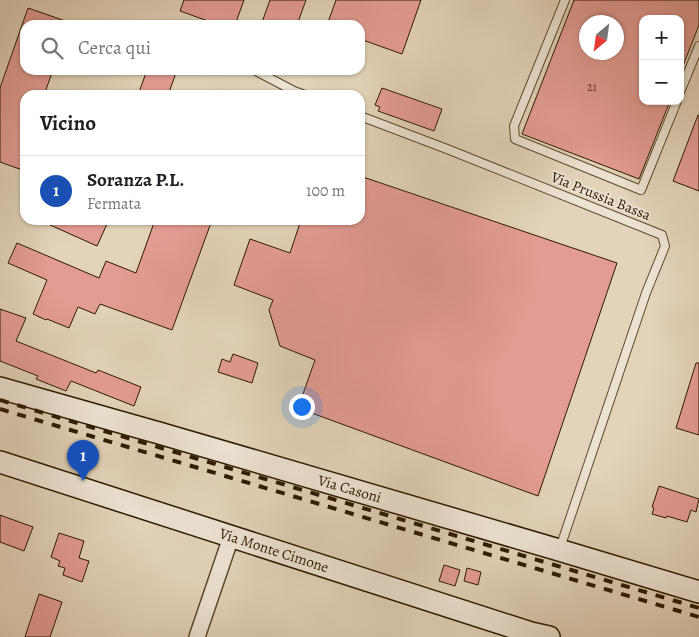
<!DOCTYPE html>
<html lang="it">
<head>
<meta charset="utf-8">
<style>
	body { margin:0; font-family:Alegreya,serif; background:#f6f6f6; color:#202124 }
	.controls { position:absolute; right:15px; top:15px; display:grid; overflow:hidden; border-radius:10px; box-shadow:0 1px 4px #0004 }
	.controls button { width:45px; height:45px; display:grid; place-items:center; padding:0; border:0; border-bottom:1px solid #e0e0e0; background:#fff; color:#202124; font:25px sans-serif }
	.compass { position:absolute; left:579px; top:15px; width:45px; height:45px; border-radius:50%; background:#fff; box-shadow:0 1px 4px #0004; rotate:209deg }
	.you { position:absolute; left:301px; top:406px; width:18px; height:18px; margin:-12px; border:4px solid #fff; border-radius:50%; background:#1a73e8; box-shadow:0 0 0 8px #1a73e833 }
	.badge { display:grid; place-items:center; width:32px; height:32px; border-radius:50%; background:#b45309; color:#fff; font-size:16px; font-weight:700 }
	.pin { position:absolute; translate:-50% -41px; filter:drop-shadow(0 1px 2px #0008) }
	.pin::after { content:''; position:absolute; top:26px; width:18px; height:15px; background:inherit; clip-path:polygon(0 0,100% 0,50% 100%) }
	.list { margin:0; padding:0; list-style:none }
	h2 { display:flex; justify-content:space-between; align-items:center; height:65px; margin:0; padding:0 20px; font-size:21px }
	h2 small { font-size:16px; font-weight:400; color:#757577 }
	.list li { display:grid; grid-template-columns:32px 1fr auto; gap:15px; align-items:center; box-sizing:border-box; height:70px; padding:0 20px; border-top:1px solid #e0e0e0 }
	.list b { display:block; font-size:19px; white-space:nowrap }
	.list p { margin:0; font-size:16px; white-space:nowrap; color:#757577 }
	.list em { font-size:16px; font-style:normal; color:#757577 }
	.icon { flex:none; width:28px; height:28px; fill:none; stroke:currentColor; stroke-width:2; stroke-linecap:round; stroke-linejoin:round }
	.map { position:relative; flex:none; width:699px; height:637px; overflow:hidden }
	.search { position:absolute; background:#fff; box-shadow:0 1px 4px #0004; left:20px; top:20px; width:345px; height:55px; display:flex; align-items:center; gap:12px; box-sizing:border-box; padding:0 18px; border-radius:15px; color:#757577; font-size:19px }
	.panel { position:absolute; background:#fff; box-shadow:0 1px 4px #0004; left:20px; top:90px; width:345px; height:135px; border-radius:15px }
	.map>svg:first-child { display:block }
</style>
</head>
<body>
<div class="map">
<svg width="699" height="637" viewBox="0 0 699 637">
	<rect width="100%" height="100%" fill="#e2d3b9"/>
	<filter id="stains"><feTurbulence type="fractalNoise" baseFrequency=".004" numOctaves="4"/><feColorMatrix values="0 0 0 0 .2 0 0 0 0 .09 0 0 0 0 .02 0 0 0 .5 -.17"/></filter>
	<radialGradient id="worn" r=".72"><stop offset=".6" stop-color="#630" stop-opacity="0"/><stop offset="1" stop-color="#630" stop-opacity=".3"/></radialGradient>
	<!-- building -->
	<path fill="#e39c93" stroke="#2d1b01" fill-rule="evenodd" d="M184 0H244L235 25H219L180 11Z
		M270 0H306L297 25H261Z
		M336 0H421L402 54 360 39V25H327Z
		M574 0H699V25L681 71H680V19H643V101H670L639 179 522 134ZM586 22H616V52H586Z
		M28 8 71 23V25H25V70H53L44 95H25V171L0 162V88Z
		M147 70H177L168 95H138Z
		M382 88 442 109 434 131 378 111 380 107 375 105Z
		M698 115H699V191L673 181Z
		M360 176 617 263 538 496 298 408 315 360 280 346 269 310 273 300 234 285 250 239 290 253 301 220H360Z
		M39 220H99L107 224 97 246Z
		M155 220H212L172 330 100 304 95 314 78 307 69 328 47 319 46 320 33 314 47 280 8 263 17 243 99 278 106 261 136 273Z
		M0 309 26 318 16 341 96 373 98 370 141 387 134 406 71 381 66 391 36 379 38 376 0 361Z
		M233 354 258 363 252 383 218 372 222 359 230 362Z
		M696 363H699V435L676 428Z
		M659 486 699 499 696 512 691 510 687 522 667 516 666 518 652 514 654 508 652 507Z
		M0 515 33 527 24 551 0 542Z
		M59 533 84 541 79 558 89 561 82 582 63 575 65 568 58 566 60 561 51 557Z
		M444 565 460 570 455 586 439 581Z
		M467 568 481 572 478 585 464 581Z
		M39 594 62 602 50 637H25Z"/>
	<g fill="none" stroke-linecap="round" stroke-linejoin="round">
		<!-- lane casing -->
		<g stroke="#5a492f" stroke-width="10">
			<path id="lane" d="M565 0 514 126 515 139 641 190 677 101
				M254 70 294 91 305 95
				M680 92 699 46
				M360 116 447 149 662 235 665 246 646 293 560 548"/>
		</g>
		<!-- street casing -->
		<g stroke="#5a492f" stroke-width="18">
			<path id="street" d="M197 637 231 537"/>
		</g>
		<!-- secondary casing -->
		<g stroke="#2d1b01" stroke-width="24">
			<g id="secondary">
				<path id="s1" d="M0 388 159 433 559 550 699 592"/>
				<path id="s2" d="M0 462 531 633 549 637"/>
			</g>
		</g>
		<!-- lane -->
		<use href="#lane" stroke="#ece2d2" stroke-width="8"/>
		<!-- street -->
		<use href="#street" stroke="#ece2d2" stroke-width="15"/>
		<!-- secondary -->
		<use href="#secondary" stroke="#ece2d2" stroke-width="21"/>
		<!-- rail -->
		<path stroke="#2d1b01" stroke-width="4" stroke-dasharray="9 9" stroke-linecap="butt" d="M0 400 699 608
			M0 409 699 617"/>
	</g>
	<g text-anchor="middle" dominant-baseline="central" stroke-width="4" stroke-linejoin="round" paint-order="stroke">
		<!-- number labels -->
		<g font-size="12" fill="#5a3b26">
			<text x="592" y="87">21</text>
		</g>
		<!-- street labels -->
		<g font-size="15" fill="#2d1b01" stroke="#ece2d2">
			<text transform="translate(601 196) rotate(22)">Via Prussia Bassa</text>
			<text stroke="none"><textPath href="#s1" startOffset="364">Via Casoni</textPath></text>
			<text stroke="none"><textPath href="#s2" startOffset="288">Via Monte Cimone</textPath></text>
		</g>
	</g>
	<rect width="100%" height="100%" filter="url(#stains)"/>
	<rect width="100%" height="100%" fill="url(#worn)"/>
</svg>
<div class="controls">
<button>+</button>
<button>−</button>
</div>
<svg class="compass" viewBox="-18 -18 36 36"><path d="M0-13l5 13h-10z" fill="#e53935"/><path d="M0 13l5-13h-10z" fill="#757577"/></svg>
<div class="you"></div>
<div class="pin badge" style="left:83px;top:481px;background:#1a4fb4">1</div>
<div class="search"><svg class="icon" aria-label="search" viewBox="0 0 24 24"><circle cx="10" cy="10" r="6"/><path d="M15 15l6 6"/></svg>Cerca qui</div>
<section class="panel">
<h2>Vicino<small></small></h2>
<ul class="list">
<li><span class="badge" style="background:#1a4fb4">1</span><div><b>Soranza P.L.</b><p>Fermata</p></div><em>100 m</em></li>
</ul>
</section>
</div>
</body>
</html>
